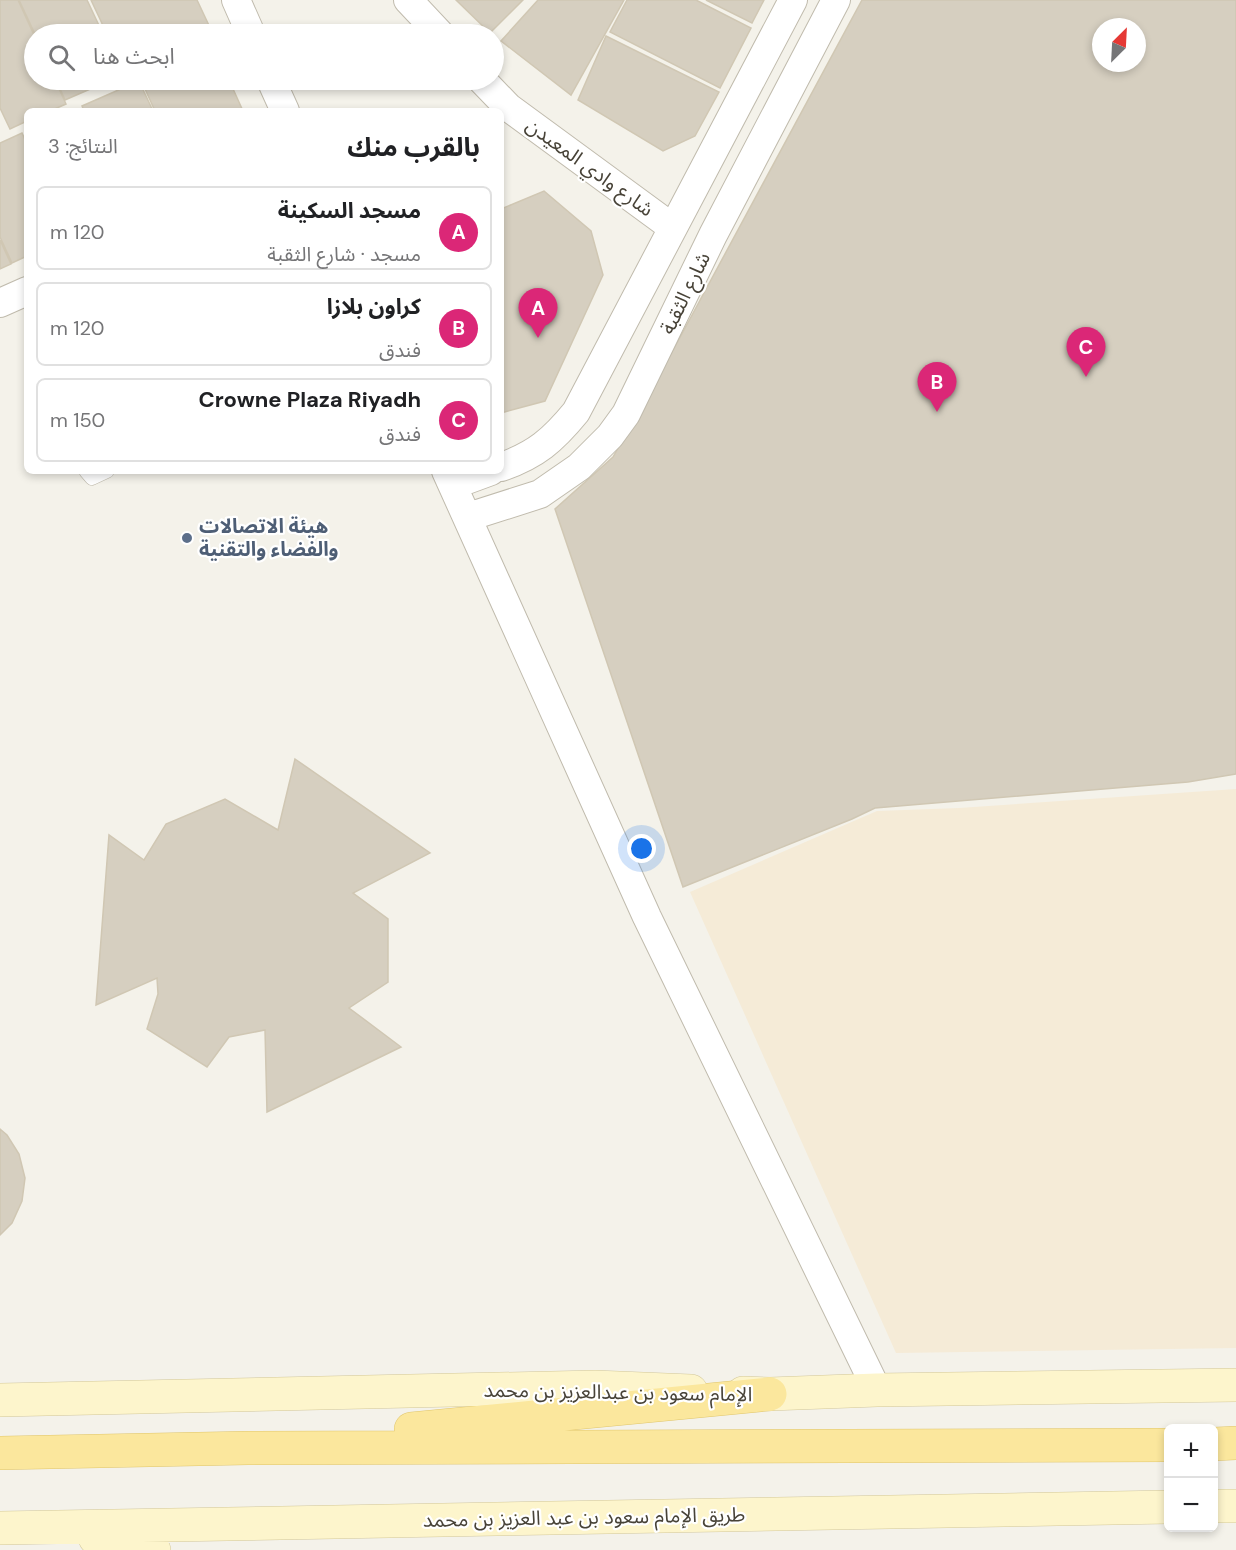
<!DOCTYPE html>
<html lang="ar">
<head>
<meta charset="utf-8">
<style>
	body { margin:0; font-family:"DM Sans","Noto Sans Arabic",sans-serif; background:#f6f6f6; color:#202124; direction:rtl }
	.controls { position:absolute; right:18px; bottom:18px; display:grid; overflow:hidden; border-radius:9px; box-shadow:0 3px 9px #0003 }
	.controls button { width:54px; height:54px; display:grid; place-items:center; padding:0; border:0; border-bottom:2px solid #e0e0e0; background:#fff; color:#202124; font:30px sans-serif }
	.compass { position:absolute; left:1092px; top:18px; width:54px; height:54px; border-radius:50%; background:#fff; box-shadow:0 3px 9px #0003; rotate:24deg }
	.you { position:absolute; left:642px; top:849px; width:21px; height:21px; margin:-15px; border:4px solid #fff; border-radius:50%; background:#1a73e8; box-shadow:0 0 0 9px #1a73e833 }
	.badge { display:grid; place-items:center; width:39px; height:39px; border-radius:50%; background:#db2777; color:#fff; font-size:20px; font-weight:700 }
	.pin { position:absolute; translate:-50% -50px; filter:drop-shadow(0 2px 3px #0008) }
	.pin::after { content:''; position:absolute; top:32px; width:21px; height:18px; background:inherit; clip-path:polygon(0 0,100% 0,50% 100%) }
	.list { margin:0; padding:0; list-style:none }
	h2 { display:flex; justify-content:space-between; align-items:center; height:78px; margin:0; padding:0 24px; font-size:26px }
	h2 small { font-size:20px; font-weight:400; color:#757577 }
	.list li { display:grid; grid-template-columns:39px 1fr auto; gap:18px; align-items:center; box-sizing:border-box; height:84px; margin:0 12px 12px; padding:0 12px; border:2px solid #e0e0e0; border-radius:9px }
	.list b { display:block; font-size:22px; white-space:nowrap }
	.list p { margin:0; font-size:20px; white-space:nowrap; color:#757577 }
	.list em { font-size:20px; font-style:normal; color:#757577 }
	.icon { flex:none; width:33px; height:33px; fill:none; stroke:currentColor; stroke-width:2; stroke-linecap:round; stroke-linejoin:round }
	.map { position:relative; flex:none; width:1236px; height:1550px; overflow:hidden; direction:ltr }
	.search { position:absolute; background:#fff; box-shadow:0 3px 9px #0003; left:24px; top:24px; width:480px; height:66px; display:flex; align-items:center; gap:15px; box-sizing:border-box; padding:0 21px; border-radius:33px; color:#757577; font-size:22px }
	.panel { position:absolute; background:#fff; box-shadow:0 3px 9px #0003; left:24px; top:108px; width:480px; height:366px; border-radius:9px; direction:rtl }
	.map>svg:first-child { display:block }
</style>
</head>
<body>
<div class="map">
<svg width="1236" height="1550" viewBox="0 0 1236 1550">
	<rect width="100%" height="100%" fill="#f4f2ea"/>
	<!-- commercial -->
	<path fill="#f5ebd7" d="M1236 789V1348L896 1353 690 892 877 811 959 808Z"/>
	<!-- building -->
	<path fill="#d6cfc0" stroke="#d0c7b3" stroke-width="1.5" fill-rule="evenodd" d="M0 0H18L34 35V80H55L66 104 50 111H27V121L10 129 0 108Z
		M19 0H87L103 34H35Z
		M91 0H197L213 34H107Z
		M456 0H523L490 33Z
		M538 0H624L571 95 501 41Z
		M627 0H696L751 28 720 88 610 32Z
		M706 0H764L752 23Z
		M862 0H1236V774L1188 782 875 808 852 819 683 887 555 509 613 457 664 367ZM1101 27H1137V63H1101Z
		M606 36 719 92 695 136 663 151 578 100Z
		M56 80H111L65 100Z
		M141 80H229L243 111H155Z
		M139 81 153 111H84L82 106Z
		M22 133 27 144V256L12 263 0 237V143Z
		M544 191 591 231 603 275 545 401 501 413V209Z
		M0 240 11 264 0 269Z
		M295 759 430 853 353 893 388 919V982L349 1008 401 1047 267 1112 265 1030 229 1037 207 1067 147 1029 158 994 157 978 96 1005 109 835 144 860 166 824 225 799 278 830Z
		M0 1129 7 1135 19 1154 25 1178 22 1201 12 1223 0 1235Z"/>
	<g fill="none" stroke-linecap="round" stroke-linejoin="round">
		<!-- lane casing -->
		<g stroke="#c0bbad" stroke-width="15">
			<path id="lane" d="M86 471 92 478 107 471"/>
		</g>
		<!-- street casing -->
		<g stroke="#c0bbad" stroke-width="30">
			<path id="street" d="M236 0 251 34
				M408 0 440 34
				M271 80 285 111
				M482 80 508 107 673 228
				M0 303 27 291
				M501 467C536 455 553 440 576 412L793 0
				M446 471 647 917 877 1390
				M453 485 491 471
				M468 517 540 494 579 467 610 436 626 414 713 235 836 0"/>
		</g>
		<!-- secondary casing -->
		<g stroke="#d3c89b" stroke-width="34">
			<path id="secondary" d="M743 1393 770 1394 877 1390 1236 1385
				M0 1400 595 1387 691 1391
				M1214 1506H1236
				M0 1528 1168 1507
				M95 1538 154 1550"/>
		</g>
		<!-- primary casing -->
		<g stroke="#e0c66c" stroke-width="34">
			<path id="primary" d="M411 1429 770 1394
				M1214 1444 1236 1443
				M0 1453 248 1448 1168 1445"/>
		</g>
		<!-- lane -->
		<use href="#lane" stroke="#fff" stroke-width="14"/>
		<!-- street -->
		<use href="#street" stroke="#fff" stroke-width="28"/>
		<!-- secondary -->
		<use href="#secondary" stroke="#fdf5cc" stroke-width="33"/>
		<!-- primary -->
		<use href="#primary" stroke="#fbe79d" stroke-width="33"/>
	</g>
	<!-- markers -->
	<circle fill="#5c6f8a" stroke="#fff" stroke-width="2" cx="187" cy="538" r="6"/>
	<g text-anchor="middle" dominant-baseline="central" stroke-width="4.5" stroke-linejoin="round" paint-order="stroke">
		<!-- street labels -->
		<g font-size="20" fill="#484338" stroke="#fff">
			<text transform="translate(590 167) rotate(36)">شارع وادي المعيدن</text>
			<text transform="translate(685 293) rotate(-64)">شارع الثقبة</text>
			<text transform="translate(618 1392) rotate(1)">الإمام سعود بن عبدالعزيز بن محمد</text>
			<text transform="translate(584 1517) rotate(-1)">طريق الإمام سعود بن عبد العزيز بن محمد</text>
		</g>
		<!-- service labels -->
		<g font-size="20" font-weight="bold" fill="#4e5e75" stroke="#fff" text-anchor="start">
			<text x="199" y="526">هيئة الاتصالات<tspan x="199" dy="23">والفضاء والتقنية</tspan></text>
		</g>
	</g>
</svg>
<div class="controls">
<button>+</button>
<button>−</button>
</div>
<svg class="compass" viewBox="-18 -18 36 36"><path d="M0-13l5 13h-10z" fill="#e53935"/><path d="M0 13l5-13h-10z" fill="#757577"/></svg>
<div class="you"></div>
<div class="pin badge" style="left:538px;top:338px">A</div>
<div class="pin badge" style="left:937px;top:412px">B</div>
<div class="pin badge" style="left:1086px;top:377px">C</div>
<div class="search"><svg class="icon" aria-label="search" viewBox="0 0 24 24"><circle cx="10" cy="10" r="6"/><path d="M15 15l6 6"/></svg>ابحث هنا</div>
<section class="panel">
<h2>بالقرب منك<small>النتائج: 3</small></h2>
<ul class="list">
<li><span class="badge">A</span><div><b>مسجد السكينة</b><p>مسجد · شارع الثقبة</p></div><em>120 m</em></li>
<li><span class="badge">B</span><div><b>كراون بلازا</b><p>فندق</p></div><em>120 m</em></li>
<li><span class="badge">C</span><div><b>Crowne Plaza Riyadh</b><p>فندق</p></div><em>150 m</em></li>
</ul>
</section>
</div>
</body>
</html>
